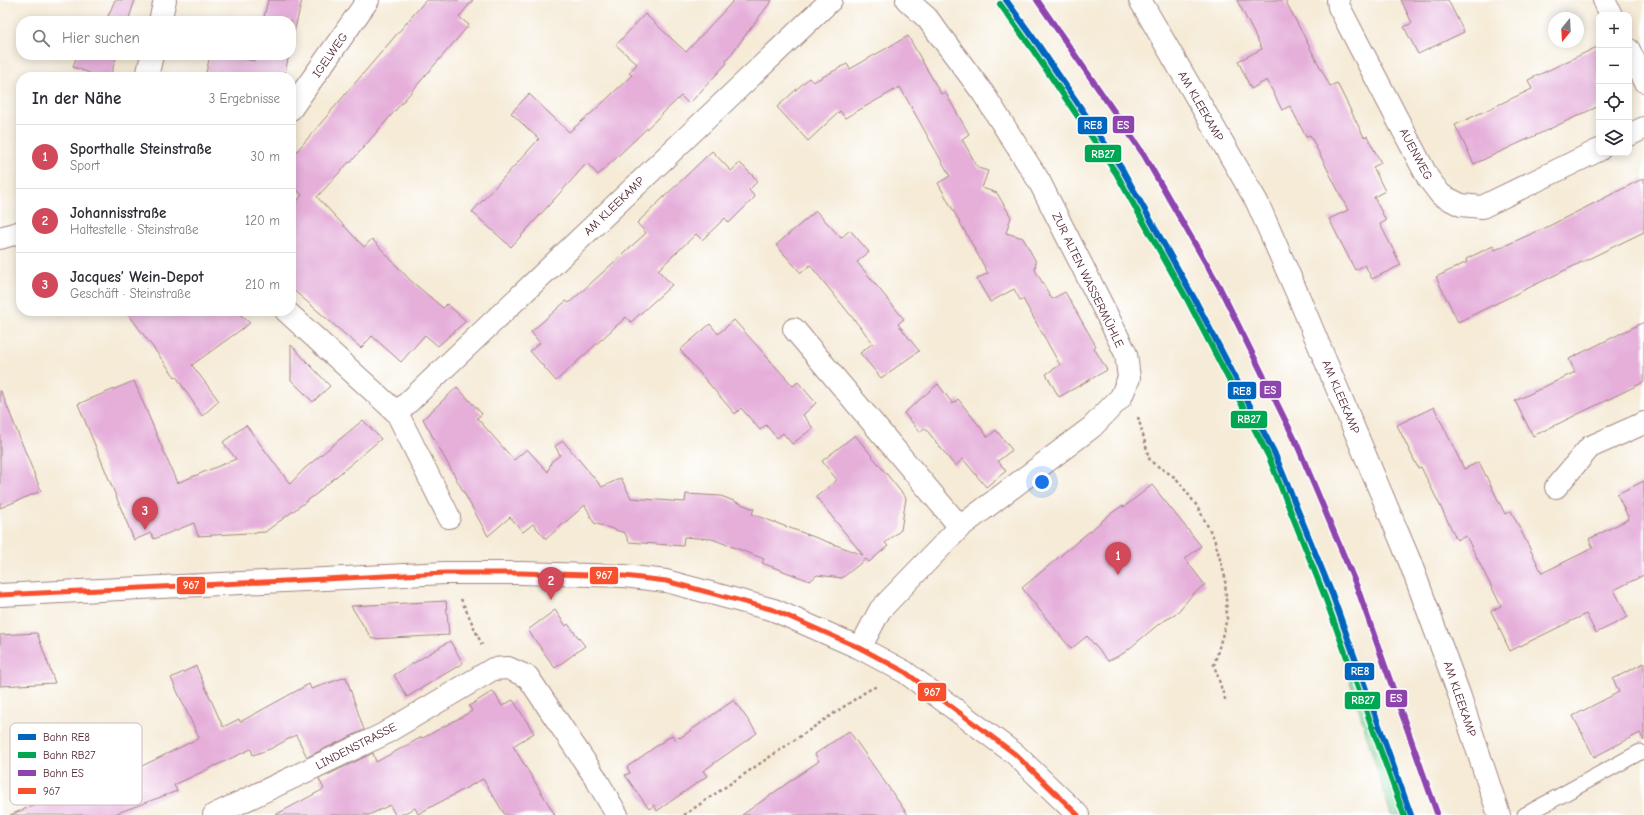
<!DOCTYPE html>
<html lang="de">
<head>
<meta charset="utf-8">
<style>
	body { margin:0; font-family:"Comic Neue",sans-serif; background:#f2f2f3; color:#2b2b33 }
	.controls { position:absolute; right:12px; top:12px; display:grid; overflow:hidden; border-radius:8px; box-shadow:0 2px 10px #0003 }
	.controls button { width:36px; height:36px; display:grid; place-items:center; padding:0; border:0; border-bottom:1px solid #e1e1e2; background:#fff; color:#2b2b33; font:20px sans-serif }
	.compass { position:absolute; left:1548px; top:12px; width:36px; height:36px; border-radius:50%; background:#fff; box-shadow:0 2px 10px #0003; rotate:198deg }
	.you { position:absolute; left:1042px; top:482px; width:14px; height:14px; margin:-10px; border:3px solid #fff; border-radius:50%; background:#1a73e8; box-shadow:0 0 0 6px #1a73e833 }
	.badge { display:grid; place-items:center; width:26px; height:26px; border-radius:50%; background:#d1495b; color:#fff; font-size:13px; font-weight:700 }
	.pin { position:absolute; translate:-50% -33px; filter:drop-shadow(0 1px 2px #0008) }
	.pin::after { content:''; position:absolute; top:21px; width:14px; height:12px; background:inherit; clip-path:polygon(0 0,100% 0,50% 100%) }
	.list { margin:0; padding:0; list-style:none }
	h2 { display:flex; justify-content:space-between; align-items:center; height:52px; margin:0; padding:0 16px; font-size:17px }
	h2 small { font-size:13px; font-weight:400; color:#7c7c81 }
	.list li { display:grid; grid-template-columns:26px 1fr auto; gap:12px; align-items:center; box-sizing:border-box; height:64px; padding:0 16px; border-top:1px solid #e1e1e2 }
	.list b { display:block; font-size:15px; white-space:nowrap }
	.list p { margin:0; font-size:13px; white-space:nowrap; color:#7c7c81 }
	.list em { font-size:13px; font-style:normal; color:#7c7c81 }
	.icon { flex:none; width:22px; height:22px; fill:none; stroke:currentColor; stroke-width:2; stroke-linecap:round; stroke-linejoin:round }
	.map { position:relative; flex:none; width:1644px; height:815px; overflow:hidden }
	.search { position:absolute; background:#fff; box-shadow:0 2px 10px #0003; left:16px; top:16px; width:280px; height:44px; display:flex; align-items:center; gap:10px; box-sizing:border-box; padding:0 14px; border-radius:16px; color:#7c7c81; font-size:15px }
	.panel { position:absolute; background:#fff; box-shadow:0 2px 10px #0003; left:16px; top:72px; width:280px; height:244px; border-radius:16px }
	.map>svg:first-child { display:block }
</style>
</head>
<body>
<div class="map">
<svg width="1644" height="815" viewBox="0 0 1644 815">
	<rect width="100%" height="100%" fill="#fff"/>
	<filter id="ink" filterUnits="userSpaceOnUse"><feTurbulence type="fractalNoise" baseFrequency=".025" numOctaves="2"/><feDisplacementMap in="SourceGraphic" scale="8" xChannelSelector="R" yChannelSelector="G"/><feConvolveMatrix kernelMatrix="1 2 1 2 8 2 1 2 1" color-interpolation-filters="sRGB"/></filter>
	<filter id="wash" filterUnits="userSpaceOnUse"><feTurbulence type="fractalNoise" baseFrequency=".012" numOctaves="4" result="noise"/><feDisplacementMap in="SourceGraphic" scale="16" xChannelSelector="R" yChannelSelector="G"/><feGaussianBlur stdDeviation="0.9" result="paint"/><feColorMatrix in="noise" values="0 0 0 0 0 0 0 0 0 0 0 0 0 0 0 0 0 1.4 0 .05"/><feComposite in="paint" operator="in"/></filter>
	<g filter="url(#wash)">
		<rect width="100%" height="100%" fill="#f5ebd7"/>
		<!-- grass -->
		<path fill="#81d89d" stroke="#667c64" d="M1342 655 1351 659 1404 815H1391Z"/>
		<g id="blocks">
			<!-- building -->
			<path fill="#e5afda" d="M115 0H135L128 21H106Z
				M268 0H302L291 45V21H263Z
				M426 0H473L459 17 469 25 350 163 349 162 317 197 364 247 372 239 410 280 443 308 447 304 466 321 438 346 425 335 401 362 372 336 361 348 291 288V208L302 195 291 184V158Z
				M734 0H772L726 61 727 63 689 104 681 96 598 175 587 163 511 247 472 212 539 139 511 113 529 94 569 132 594 111 632 75 629 73 637 64 616 45 645 14 686 52Z
				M1237 0H1285L1330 86 1337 83 1364 137 1367 136 1381 163 1373 167 1385 191 1374 197 1386 221 1380 224 1401 265 1372 279 1365 265 1355 270 1329 219 1348 210 1310 135 1306 137 1290 106 1282 110 1267 80 1251 89 1238 61 1262 49Z
				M1401 0H1448L1464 32 1418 54 1404 27 1412 23Z
				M908 36 941 94 945 92 969 134 962 139 978 168 988 171 982 188 997 193 1011 217 1006 233 1023 238 1036 262 1035 270 1052 299 1065 292 1096 346 1094 348 1107 370 1059 397 1046 374 1060 365 1023 299 1020 300 1014 289 990 302 977 279 988 273 938 183 950 176 900 87 845 118 840 111 808 141 777 107 809 78 813 82 847 64 850 69Z
				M1599 46V106L1474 164 1455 125 1532 89 1528 80Z
				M77 55H117L110 77H90V73L73 67Z
				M210 55H224L254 61 255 55H289L284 77H205Z
				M712 151 731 171 740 163 758 181 749 190 755 197 729 223 725 218 702 240 696 234 658 270 672 285 631 322 626 317 556 381 530 351 540 343 531 332 566 301 569 303 646 233 637 223Z
				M1644 178V232L1458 322 1436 277 1467 262 1466 259 1493 246 1495 250 1547 227Z
				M816 211 841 238 850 230 869 252 857 262 904 319 898 324 919 351 881 378 860 353 873 343 810 265 801 273 776 245Z
				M126 311H236L250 323 192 365 219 401 202 416 176 376 175 377Z
				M734 320 793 386 798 382 816 403 803 415 813 428 792 444 783 433 777 438 766 425 760 430 741 408 735 414 680 350 710 324 718 334Z
				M1644 322V382L1533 436 1515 401 1575 372 1569 359Z
				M291 345 330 386 313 402 291 380Z
				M134 381 177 483 236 459 223 442 246 425 290 484 304 469 363 420 381 439 319 491V492L265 532 198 536 194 523 154 539 151 533 134 540 78 404Z
				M938 384 953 404 958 399 988 437 996 430 1012 450 998 461 1006 471 986 487 963 459 955 466 925 428 920 432 904 413Z
				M457 387 482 414 477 418 514 460 527 449 548 472 551 462 560 455 555 446 563 441 602 487 621 478 631 498 685 502 686 494 721 496 754 509 752 514 863 555 816 497 837 480 822 461 855 435 906 498 901 530 885 543 888 546 869 562 866 559 842 578 817 575 810 581 762 563 764 559 712 539 684 537 683 546 629 542 625 533 594 523 585 505 546 539 533 524 523 532 510 517 488 536 423 419Z
				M0 391H1L41 491 0 508Z
				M1434 407 1464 469 1479 462 1505 514 1511 511 1542 573 1593 548 1589 539 1629 519 1617 494 1644 481V575L1614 590 1628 617 1596 633 1586 614 1510 651 1491 611 1501 606 1466 536 1457 540 1421 467 1418 468 1397 425Z
				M1152 485 1201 546 1185 559 1205 585 1193 594 1175 615 1160 623 1124 653 1108 661 1087 636 1071 649 1022 588 1109 515 1122 506 1124 507Z
				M446 601 449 635 372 639 351 606Z
				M555 610 566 626 568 624 585 646 555 668 528 630Z
				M37 633 55 683 0 686V635Z
				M450 641 463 663 407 697 394 675Z
				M1644 663V741L1640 733 1594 757 1573 716 1619 692 1613 679Z
				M196 666 223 727 239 719 240 722 309 684 311 689 346 677 364 730 307 757 296 735 270 749 253 755 251 749 174 785 177 791 112 815H10L91 781 78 745 126 728 140 767 199 738 171 678Z
				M493 691 502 706 513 700 534 733 513 746 555 815H505L483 779 418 814 415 808 400 815H395L390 805 369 815H275L324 789 319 779 373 753 376 762 422 737 423 738 472 711 469 706Z
				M734 700 757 733 703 771 707 776 657 811 654 805 649 809 625 775 630 773 627 767 672 735 676 740 679 737 680 738Z
				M849 731 908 815H742L819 761 815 754Z"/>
		</g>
	</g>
	<g filter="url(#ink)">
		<use href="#blocks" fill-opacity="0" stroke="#a08581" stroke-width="1"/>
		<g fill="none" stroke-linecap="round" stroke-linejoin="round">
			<!-- service casing -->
			<g stroke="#a08581" stroke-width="17">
				<path id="service" d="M1525 815 1640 752"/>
			</g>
			<!-- minor casing -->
			<g stroke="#a08581" stroke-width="24">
				<path id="minor" d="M1140 0 1257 202 1297 293 1410 562 1459 694 1499 815
					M1338 0 1339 7 1428 178 1441 195 1461 205 1482 207 1599 150
					M1604 0 1611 15
					M160 21 165 0
					M1629 50 1644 81
					M147 77 152 55
					M291 109 368 0
					M1629 135 1644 128
					M0 238 21 232
					M286 311 397 413 449 517
					M794 329 960 527
					M397 413 831 0
					M1556 487 1590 447 1644 423
					M860 648 880 610 960 527 1092 427 1121 397 1129 378 1126 354 1108 317 1039 181 983 93 927 18 907 0
					M214 815 382 735 493 669 508 668 528 677 595 777 617 815"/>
			</g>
			<!-- secondary casing -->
			<g stroke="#a08581" stroke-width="24">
				<path id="secondary" d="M0 595 445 573H521L624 576 666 581 774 610 860 648 905 672 1015 754 1078 815"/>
			</g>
			<!-- path -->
			<path stroke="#a08581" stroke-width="2.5" stroke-dasharray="3 3" stroke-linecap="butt" d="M1138 417 1150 461 1176 478 1197 506 1214 538 1225 577 1227 619 1214 665 1226 702
				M461 599 482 645
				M684 815 867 691 877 686"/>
			<!-- service -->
			<use href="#service" stroke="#fff" stroke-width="15"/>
			<!-- minor -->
			<use href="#minor" stroke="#fff" stroke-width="22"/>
			<!-- secondary -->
			<use href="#secondary" stroke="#fff" stroke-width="22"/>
			<!-- bus-1 casing -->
			<g stroke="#fff" stroke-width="8">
				<path id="bus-1" d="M0 595 445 573H521L624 576 666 581 774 610 860 648 905 672 1015 754 1078 815"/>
			</g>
			<!-- bus-1 -->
			<use href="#bus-1" stroke="#f8502d" stroke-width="5"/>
			<!-- rail-1 casing -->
			<g stroke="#fff" stroke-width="9">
				<path id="rail-1" d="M1006 0 1039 46 1122 169 1194 298 1274 452 1332 594 1411 815"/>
			</g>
			<!-- rail-2 casing -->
			<g stroke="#fff" stroke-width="9">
				<path id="rail-2" d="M1000 4 1033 50 1116 173 1188 301 1268 455 1325 597 1404 815"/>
			</g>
			<!-- rail-3 casing -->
			<g stroke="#fff" stroke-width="9">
				<path id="rail-3" d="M1037 0 1144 155 1219 286 1296 442 1357 587 1437 813"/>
			</g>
			<!-- rail-1 -->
			<use href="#rail-1" stroke="#0065bd" stroke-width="6"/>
			<!-- rail-2 -->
			<use href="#rail-2" stroke="#00a651" stroke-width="6"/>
			<!-- rail-3 -->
			<use href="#rail-3" stroke="#8e44ad" stroke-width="6"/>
		</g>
	</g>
	<g text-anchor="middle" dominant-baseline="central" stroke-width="3.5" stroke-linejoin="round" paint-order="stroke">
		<!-- street labels -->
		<g font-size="12" fill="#4a1f2b" stroke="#fff">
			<text transform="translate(330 55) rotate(-55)">IGELWEG</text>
			<text transform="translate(1201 106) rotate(60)">AM KLEEKAMP</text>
			<text transform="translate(1416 154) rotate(62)">AUENWEG</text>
			<text transform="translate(614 206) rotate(-44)">AM KLEEKAMP</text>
			<text transform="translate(1088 280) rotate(64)">ZUR ALTEN WASSERMÜHLE</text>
			<text transform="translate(1341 397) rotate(67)">AM KLEEKAMP</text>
			<text transform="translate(1460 699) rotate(71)">AM KLEEKAMP</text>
			<text transform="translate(356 746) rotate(-27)">LINDENSTRASSE</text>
		</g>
	</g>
	<!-- legend -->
	<rect x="10" y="723" width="132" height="82" rx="6" fill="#fff" stroke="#c9bcbf" stroke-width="1"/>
	<rect x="18" y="734" width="18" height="6" fill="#0065bd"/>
	<rect x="18" y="752" width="18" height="6" fill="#00a651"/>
	<rect x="18" y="770" width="18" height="6" fill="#8e44ad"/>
	<rect x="18" y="788" width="18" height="6" fill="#f8502d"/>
	<g font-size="11" fill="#4a1f2b">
		<text x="43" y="741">Bahn RE8</text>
		<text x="43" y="759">Bahn RB27</text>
		<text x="43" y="777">Bahn ES</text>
		<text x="43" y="795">967</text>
	</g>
	<g stroke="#fff" stroke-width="1.5">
		<rect x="1112" y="115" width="23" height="19" rx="4" fill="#8e44ad"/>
		<rect x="1077" y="116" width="31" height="19" rx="4" fill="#0065bd"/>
		<rect x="1084" y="144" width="38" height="19" rx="4" fill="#00a651"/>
		<rect x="1259" y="380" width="23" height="19" rx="4" fill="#8e44ad"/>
		<rect x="1227" y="381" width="30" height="19" rx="4" fill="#0065bd"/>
		<rect x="1230" y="410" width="38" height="19" rx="4" fill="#00a651"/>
		<rect x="589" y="566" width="30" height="19" rx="4" fill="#f8502d"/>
		<rect x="176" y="576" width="30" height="19" rx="4" fill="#f8502d"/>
		<rect x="1344" y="662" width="31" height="19" rx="4" fill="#0065bd"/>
		<rect x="917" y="682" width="30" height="20" rx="4" fill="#f8502d"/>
		<rect x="1385" y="689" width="23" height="19" rx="4" fill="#8e44ad"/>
		<rect x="1344" y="691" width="37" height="19" rx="4" fill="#00a651"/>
	</g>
	<g font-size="11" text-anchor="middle" font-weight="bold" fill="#fff">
		<text x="1123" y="129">ES</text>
		<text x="1093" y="129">RE8</text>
		<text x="1103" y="158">RB27</text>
		<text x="1270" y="394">ES</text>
		<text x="1242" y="395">RE8</text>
		<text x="1249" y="423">RB27</text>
		<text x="604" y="579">967</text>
		<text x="191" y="589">967</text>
		<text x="1360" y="675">RE8</text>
		<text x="932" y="696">967</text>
		<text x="1396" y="702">ES</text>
		<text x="1363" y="704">RB27</text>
	</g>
</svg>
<div class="controls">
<button>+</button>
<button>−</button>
<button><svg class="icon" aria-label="locate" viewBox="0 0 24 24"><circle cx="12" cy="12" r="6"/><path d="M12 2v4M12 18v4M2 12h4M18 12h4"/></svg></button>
<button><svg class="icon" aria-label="layers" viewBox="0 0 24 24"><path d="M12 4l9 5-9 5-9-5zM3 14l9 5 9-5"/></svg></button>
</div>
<svg class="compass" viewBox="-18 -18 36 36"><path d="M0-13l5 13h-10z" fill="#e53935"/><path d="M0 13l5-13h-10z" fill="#7c7c81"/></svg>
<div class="you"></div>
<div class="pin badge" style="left:1118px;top:575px">1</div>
<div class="pin badge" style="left:551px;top:600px">2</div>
<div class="pin badge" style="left:145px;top:530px">3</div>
<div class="search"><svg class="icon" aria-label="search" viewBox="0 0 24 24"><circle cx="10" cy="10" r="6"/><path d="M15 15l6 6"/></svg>Hier suchen</div>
<section class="panel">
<h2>In der Nähe<small>3 Ergebnisse</small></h2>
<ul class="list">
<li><span class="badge">1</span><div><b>Sporthalle Steinstraße</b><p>Sport</p></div><em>30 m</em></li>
<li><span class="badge">2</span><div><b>Johannisstraße</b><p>Haltestelle · Steinstraße</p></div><em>120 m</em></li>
<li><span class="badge">3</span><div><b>Jacques’ Wein-Depot</b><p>Geschäft · Steinstraße</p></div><em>210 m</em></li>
</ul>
</section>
</div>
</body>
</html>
